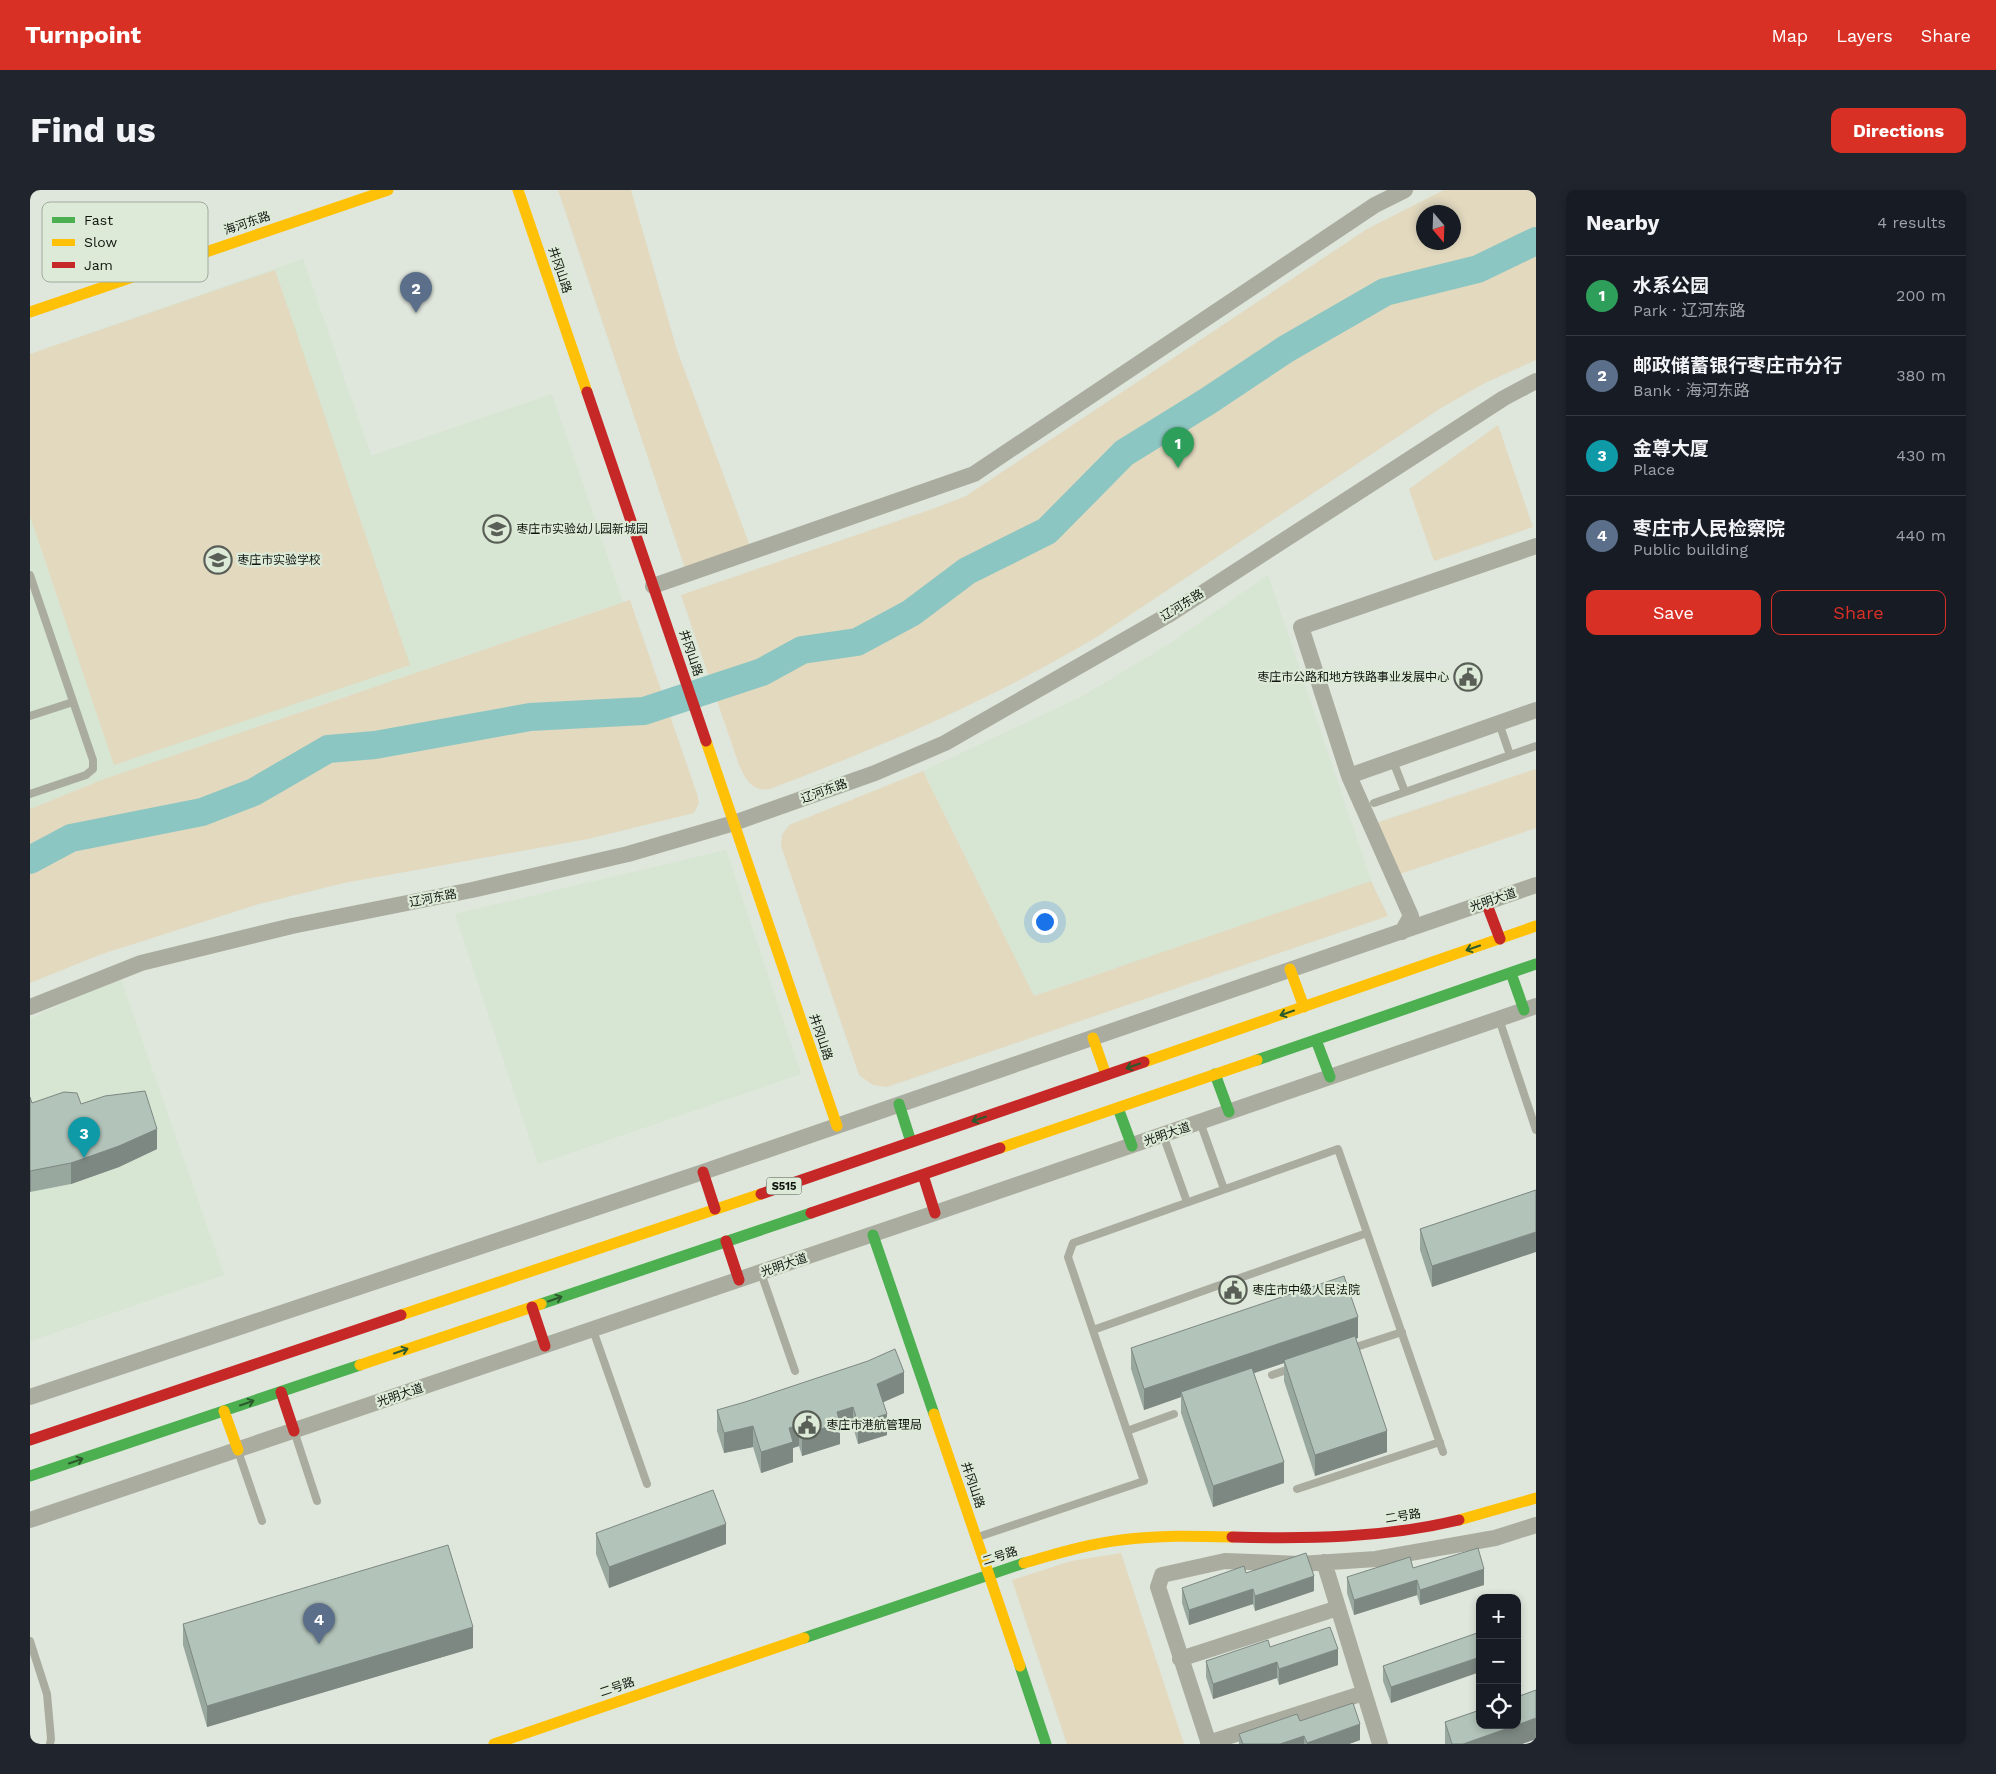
<!DOCTYPE html>
<html lang="en">
<head>
<meta charset="utf-8">
<style>
	body { margin:0; font-family:"Work Sans","Noto Sans SC",sans-serif; background:#20242c; color:#f1f3f6 }
	.controls { position:absolute; right:15px; bottom:15px; display:grid; overflow:hidden; border-radius:10px; box-shadow:0 2px 8px #0003 }
	.controls button { width:45px; height:45px; display:grid; place-items:center; padding:0; border:0; border-bottom:1px solid #363941; background:#171b24; color:#f1f3f6; font:25px sans-serif }
	.compass { position:absolute; left:1386px; top:15px; width:45px; height:45px; border-radius:50%; background:#171b24; box-shadow:0 2px 8px #0003; rotate:161deg }
	.you { position:absolute; left:1014px; top:731px; width:18px; height:18px; margin:-12px; border:4px solid #fff; border-radius:50%; background:#1a73e8; box-shadow:0 0 0 8px #1a73e833 }
	.badge { display:grid; place-items:center; width:32px; height:32px; border-radius:50%; background:#d93025; color:#fff; font-size:16px; font-weight:700 }
	.pin { position:absolute; translate:-50% -41px; filter:drop-shadow(0 1px 2px #0008) }
	.pin::after { content:''; position:absolute; top:26px; width:18px; height:15px; background:inherit; clip-path:polygon(0 0,100% 0,50% 100%) }
	.list { margin:0; padding:0; list-style:none }
	h2 { display:flex; justify-content:space-between; align-items:center; height:65px; margin:0; padding:0 20px; font-size:21px }
	h2 small { font-size:16px; font-weight:400; color:#9ea1a6 }
	.list li { display:grid; grid-template-columns:32px 1fr auto; gap:15px; align-items:center; box-sizing:border-box; height:80px; padding:0 20px; border-top:1px solid #363941 }
	.list b { display:block; font-size:19px; white-space:nowrap }
	.list p { margin:0; font-size:16px; white-space:nowrap; color:#9ea1a6 }
	.list em { font-size:16px; font-style:normal; color:#9ea1a6 }
	.actions { display:flex; gap:10px; padding:15px 20px }
	.actions a { flex:1; padding:11px 0; border:1px solid #d93025; border-radius:10px; text-align:center; font-size:18px; color:#d93025 }
	.actions .main { background:#d93025; color:#fff }
	.icon { flex:none; width:28px; height:28px; fill:none; stroke:currentColor; stroke-width:2; stroke-linecap:round; stroke-linejoin:round }
	.map { position:relative; flex:none; width:1506px; height:1554px; overflow:hidden; border-radius:10px }
	header { display:flex; align-items:center; gap:30px; box-sizing:border-box; height:70px; padding:0 25px; background:#d93025; color:#fff }
	header strong { font-size:24px }
	nav { display:flex; gap:28px; margin-inline-start:auto; font-size:18px }
	.intro { display:flex; align-items:center; justify-content:space-between; box-sizing:border-box; height:120px; padding:0 30px }
	h1 { margin:0; font-size:35px }
	.button { padding:12px 22px; border-radius:10px; background:#d93025; color:#fff; font-size:18px; font-weight:700 }
	main { display:flex; gap:30px; padding:0 30px }
	aside { flex:1; background:#171b24; border-radius:10px; box-shadow:0 2px 8px #0003 }
	.map>svg:first-child { display:block }
</style>
</head>
<body>
<header>
<strong>Turnpoint</strong>
<nav><a>Map</a><a>Layers</a><a>Share</a></nav>
</header>
<div class="intro"><h1>Find us</h1><a class="button">Directions</a></div>
<main>
<div class="map">
<svg width="1506" height="1554" viewBox="0 0 1506 1554">
	<rect width="100%" height="100%" fill="#dfe6dc"/>
	<!-- built -->
	<path fill="#d7e5d3" d="M273 69 341 266 522 204 593 412 74 589 0 619V164Z
		M1238 385 1341 691 1004 806 893 581 1053 506 1139 454Z
		M696 660 771 884 508 974 425 724Z
		M90 787 194 1085 0 1151V829Z"/>
	<!-- green -->
	<path fill="#e2d9bf" fill-rule="evenodd" d="M528 0H601L647 160 721 359 656 381Z
		M1414 0H1506V170L1455 193 1411 218 1070 445C965 508 853 556 740 599 722 602 716 590 709 575L651 405 908 317 936 306 1337 39ZM1394 22H1424V52H1394Z
		M245 80 380 475 84 575 0 326V164Z
		M1468 235 1503 337 1404 371 1379 299Z
		M600 410 667 604 669 613 664 623 558 649 314 693 229 714 72 764 0 793V619L74 589Z
		M1506 579V638L1358 688 1343 634Z
		M893 581 1004 806 1341 691 1358 726 857 897 843 895 829 885 751 656 752 645 759 635Z
		M1091 1363 1154 1554H1037L982 1390 1041 1371Z"/>
	<g fill="none" stroke-linecap="round" stroke-linejoin="round">
		<!-- river -->
		<path stroke="#8cc6c2" stroke-width="28" d="M0 670 41 648 172 622 224 602 298 559 345 555 500 527 614 521 732 482 772 460 827 452 881 423 937 381 1017 341 1094 263 1178 211 1256 159 1355 102 1448 79 1506 51"/>
		<!-- lane -->
		<path stroke="#aaac9f" stroke-width="8" d="M0 385 63 570V579L56 585 0 604
			M0 526 43 512
			M1469 533 1480 565
			M1363 571 1375 602
			M1344 613 1506 556
			M1469 829 1506 940
			M1170 932 1194 999
			M1133 945 1157 1012
			M731 1083 765 1181
			M563 1140 617 1294
			M1063 1140 1337 1043
			M1320 1159 1372 1142
			M1242 1185 1262 1178
			M1097 1241 1144 1224
			M265 1244 287 1311
			M209 1264 232 1331
			M1267 1299 1410 1252
			M948 1347 1114 1291 1038 1067 1043 1053 1308 959 1413 1262
			M0 1451 17 1504 21 1549 20 1554"/>
		<!-- street -->
		<path stroke="#aaac9f" stroke-width="16" d="M623 396 944 284 1345 15 1375 0
			M1319 586 1506 520
			M1372 742 1381 726 1319 586 1271 437 1506 356
			M0 817 111 773 262 736 442 700 598 664 704 633 845 583 915 553 1140 424 1474 208 1506 191
			M0 1207 673 982 1506 695
			M0 1330 905 1023 1506 816
			M1294 1372 1350 1554
			M1150 1469 1308 1418
			M1178 1553 1334 1503
			M1179 1554 1128 1397 1132 1385 1195 1371 1270 1374 1346 1369 1465 1348 1506 1335"/>
		<!-- fast -->
		<path stroke="#4caf50" stroke-width="11" d="M1481 783 1494 820
			M1286 850 1300 887
			M1227 870 1506 774
			M1185 884 1199 922
			M869 914 881 952
			M1088 918 1102 956
			M843 1045 904 1224
			M511 1114 781 1023
			M0 1286 330 1175
			M774 1448 994 1373
			M990 1476 1016 1554"/>
		<!-- slow -->
		<path stroke="#ffc107" stroke-width="11" d="M488 0 557 202
			M0 122 358 0
			M676 551 807 936
			M1260 779 1274 817
			M1063 848 1076 885
			M1114 872 1506 736
			M970 958 1227 870
			M371 1125 731 1004
			M330 1175 511 1114
			M194 1221 208 1260
			M904 1224 990 1476
			M1429 1330 1506 1308
			M994 1373C1026 1364 1058 1354 1091 1350 1128 1345 1165 1346 1202 1347
			M464 1554 774 1448"/>
		<!-- jam -->
		<path stroke="#c62828" stroke-width="11" d="M557 202 676 551
			M1456 712 1470 749
			M673 982 685 1019
			M893 985 905 1023
			M731 1004 1114 872
			M781 1023 970 958
			M696 1051 709 1090
			M502 1117 515 1156
			M251 1202 264 1241
			M0 1250 371 1125
			M1202 1347C1279 1349 1354 1348 1429 1330"/>
	</g>
	<!-- wall -->
	<path fill="#99a89f" d="M2 913 51 914 127 959 89 977 41 994 0 1002Z
		M1506 1000 1402 1097 1390 1060V1039Z
		M1326 1148 1357 1262 1285 1286 1254 1191V1173L1224 1183 1254 1293 1183 1317 1151 1223V1207L1114 1220 1101 1179V1158L1328 1148Z
		M874 1203 853 1212 857 1245 828 1254 823 1237 810 1241V1254L772 1266 769 1256 763 1258V1272L731 1283 723 1257 694 1263 687 1241V1220Z
		M566 1343 696 1354 579 1398 566 1364Z
		M1383 1378 1454 1395 1390 1415 1387 1405 1324 1425 1317 1403V1387Z
		M1216 1383 1284 1401 1225 1421 1223 1414 1159 1435 1152 1413V1398Z
		M153 1434 443 1458 177 1537 153 1455Z
		M1450 1442 1361 1513 1353 1491V1476Z
		M1240 1457 1308 1475 1249 1495 1247 1488 1183 1509 1176 1487V1471Z
		M1506 1500V1549L1492 1554H1415V1532Z
		M1270 1531 1330 1550 1319 1554H1209V1544Z"/>
	<!-- shaded-wall -->
	<path fill="#7d8882" d="M127 939V959L89 977 41 994V973Z
		M1 980V1001L0 1002V981Z
		M1506 1042V1062L1402 1097V1076Z
		M1328 1127V1148L1254 1173V1170V1173L1153 1207 1151 1202V1207L1114 1220V1199Z
		M874 1182V1203L847 1215V1194Z
		M823 1217V1237L810 1241V1254L772 1266V1245L807 1222Z
		M857 1224V1245L828 1254V1233Z
		M769 1235V1256L763 1258V1272L731 1283V1262L759 1238Z
		M723 1236V1257L694 1263V1243Z
		M1357 1241V1262L1285 1286V1265Z
		M1254 1272V1293L1183 1317V1296Z
		M696 1334V1354L579 1398V1377Z
		M1454 1379V1395L1390 1415V1400Z
		M1284 1386V1401L1225 1421V1406Z
		M1387 1390V1405L1324 1425V1410Z
		M1223 1399V1414L1159 1435V1420Z
		M443 1437V1458L177 1537V1516Z
		M1308 1459V1475L1249 1495V1479Z
		M1450 1467V1482L1361 1513V1497Z
		M1247 1472V1488L1183 1509V1494Z
		M1506 1528V1549L1492 1554H1433Z
		M1330 1534V1550L1319 1554H1277V1553Z
		M1274 1546V1554H1250Z"/>
	<!-- building -->
	<path fill="#b2c3b9" stroke="#7d8882" d="M115 901 127 939 89 956 41 973 0 981V907L2 913 34 902 47 903 51 914 75 906Z
		M1506 1000V1042L1402 1076 1390 1039Z
		M1314 1086 1328 1127 1114 1199 1101 1158Z
		M1325 1146 1357 1241 1285 1265 1254 1170Z
		M865 1159 874 1182 847 1194 857 1224 828 1233 823 1217 807 1222 810 1233 772 1245 769 1235 759 1238 763 1252 731 1262 723 1236 694 1243 687 1220 715 1212 838 1171Z
		M1222 1178 1254 1272 1183 1296 1151 1202Z
		M683 1300 696 1334 579 1377 566 1343Z
		M418 1355 443 1437 177 1516 153 1434Z
		M1448 1358 1454 1379 1390 1400 1387 1390 1324 1410 1317 1387 1380 1367 1383 1378Z
		M1276 1363 1284 1386 1225 1406 1223 1399 1159 1420 1152 1398 1214 1376 1216 1383Z
		M1300 1437 1308 1459 1249 1479 1247 1472 1183 1494 1176 1471 1238 1450 1240 1457Z
		M1450 1442V1467L1361 1497 1353 1476Z
		M1506 1500V1528L1487 1535V1507Z
		M1323 1513 1330 1534 1277 1553 1274 1546 1250 1554H1213L1209 1544 1267 1524 1270 1531Z
		M1450 1520V1535H1487L1433 1554H1422L1415 1532Z"/>
	<!-- one-way arrows -->
	<defs><path id="oneway-shaft" d="M-6 0H5M1.5-3L5.5 0L1.5 3" fill="none" stroke-width="1.6" stroke-linecap="round" stroke-linejoin="round" transform="scale(1.25)"/></defs>
	<g stroke="#2c5a2c">
		<use href="#oneway-shaft" transform="translate(1443 758) rotate(161)"/>
		<use href="#oneway-shaft" transform="translate(1257 823) rotate(161)"/>
		<use href="#oneway-shaft" transform="translate(1103 876) rotate(161)"/>
		<use href="#oneway-shaft" transform="translate(949 929) rotate(161)"/>
		<use href="#oneway-shaft" transform="translate(525 1109) rotate(-19)"/>
		<use href="#oneway-shaft" transform="translate(371 1161) rotate(-19)"/>
		<use href="#oneway-shaft" transform="translate(217 1213) rotate(-19)"/>
		<use href="#oneway-shaft" transform="translate(46 1271) rotate(-19)"/>
	</g>
	<!-- icons -->
	<defs>
		<g id="school-ring" transform="scale(1.4375)"><circle r="9.5" fill="#ddead8" stroke="#595e57" stroke-width="1.5"/><path d="M0-5L7-2L0 1L-7-2ZM-4 1L0 2.5L4 1V4Q0 6-4 4Z" fill="#595e57"/></g>
		<g id="civic-ring" transform="scale(1.4375)"><circle r="9.5" fill="#ddead8" stroke="#595e57" stroke-width="1.5"/><path d="M-.6-6.5H3V-4.5H.6V-3L4-1V1h2V6H-6V1h2V-1L-.6-3ZM-1.2 2.5V6h2.4V2.5Z" fill="#595e57"/></g>
	</defs>
	<g fill-rule="evenodd">
		<use href="#school-ring" x="467" y="339"/>
		<use href="#school-ring" x="188" y="370"/>
		<use href="#civic-ring" x="1438" y="487"/>
		<use href="#civic-ring" x="1203" y="1100"/>
		<use href="#civic-ring" x="777" y="1235"/>
	</g>
	<g text-anchor="middle" dominant-baseline="central" stroke-width="4.5" stroke-linejoin="round" paint-order="stroke">
		<!-- shield labels -->
		<rect fill="#ddead8" stroke="#4e554b" stroke-width="1" x="736.5" y="987.5" width="35" height="17" rx="4"/>
		<g font-size="11" font-weight="bold" fill="#11150f">
			<text x="754" y="996">S515</text>
		</g>
		<!-- street labels -->
		<g font-size="12" fill="#11150f" stroke="#ddead8">
			<text transform="translate(217 33) rotate(-19)">海河东路</text>
			<text transform="translate(530 80) rotate(71)">井冈山路</text>
			<text transform="translate(1152 415) rotate(-32)">辽河东路</text>
			<text transform="translate(661 463) rotate(71)">井冈山路</text>
			<text transform="translate(794 601) rotate(-20)">辽河东路</text>
			<text transform="translate(403 708) rotate(-11)">辽河东路</text>
			<text transform="translate(1463 710) rotate(-19)">光明大道</text>
			<text transform="translate(791 847) rotate(71)">井冈山路</text>
			<text transform="translate(1137 944) rotate(-19)">光明大道</text>
			<text transform="translate(754 1075) rotate(-19)">光明大道</text>
			<text transform="translate(370 1205) rotate(-19)">光明大道</text>
			<text transform="translate(943 1295) rotate(71)">井冈山路</text>
			<text transform="translate(1373 1326) rotate(-9)">二号路</text>
			<text transform="translate(970 1366) rotate(-18)">二号路</text>
			<text transform="translate(587 1497) rotate(-19)">二号路</text>
		</g>
		<!-- poi labels -->
		<g font-size="12" fill="#11150f" stroke="#ddead8" text-anchor="start">
			<text x="486" y="339">枣庄市实验幼儿园新城园</text>
			<text x="207" y="370">枣庄市实验学校</text>
			<text x="1419" y="487" text-anchor="end">枣庄市公路和地方铁路事业发展中心</text>
			<text x="1222" y="1100">枣庄市中级人民法院</text>
			<text x="796" y="1235">枣庄市港航管理局</text>
		</g>
	</g>
	<!-- legend -->
	<rect x="12" y="12" width="166" height="80" rx="8" fill="#ddead8" stroke="#a0aa9c" stroke-width="1"/>
	<rect x="22" y="27" width="23" height="6" fill="#4caf50"/>
	<rect x="22" y="49" width="23" height="7" fill="#ffc107"/>
	<rect x="22" y="72" width="23" height="6" fill="#c62828"/>
	<g font-size="14" fill="#11150f">
		<text x="54" y="35">Fast</text>
		<text x="54" y="57">Slow</text>
		<text x="54" y="80">Jam</text>
	</g>
</svg>
<div class="controls">
<button>+</button>
<button>−</button>
<button><svg class="icon" aria-label="locate" viewBox="0 0 24 24"><circle cx="12" cy="12" r="6"/><path d="M12 2v4M12 18v4M2 12h4M18 12h4"/></svg></button>
</div>
<svg class="compass" viewBox="-18 -18 36 36"><path d="M0-13l5 13h-10z" fill="#e53935"/><path d="M0 13l5-13h-10z" fill="#9ea1a6"/></svg>
<div class="you"></div>
<div class="pin badge" style="left:1148px;top:278px;background:#2e9e5b">1</div>
<div class="pin badge" style="left:386px;top:123px;background:#5c6f8a">2</div>
<div class="pin badge" style="left:54px;top:968px;background:#0f9aa8">3</div>
<div class="pin badge" style="left:289px;top:1454px;background:#5c6f8a">4</div>
</div>
<aside>
<h2>Nearby<small>4 results</small></h2>
<ul class="list">
<li><span class="badge" style="background:#2e9e5b">1</span><div><b>水系公园</b><p>Park · 辽河东路</p></div><em>200 m</em></li>
<li><span class="badge" style="background:#5c6f8a">2</span><div><b>邮政储蓄银行枣庄市分行</b><p>Bank · 海河东路</p></div><em>380 m</em></li>
<li><span class="badge" style="background:#0f9aa8">3</span><div><b>金尊大厦</b><p>Place</p></div><em>430 m</em></li>
<li><span class="badge" style="background:#5c6f8a">4</span><div><b>枣庄市人民检察院</b><p>Public building</p></div><em>440 m</em></li>
</ul>
<div class="actions"><a class="main">Save</a><a>Share</a></div>
</aside>
</main>
</body>
</html>
